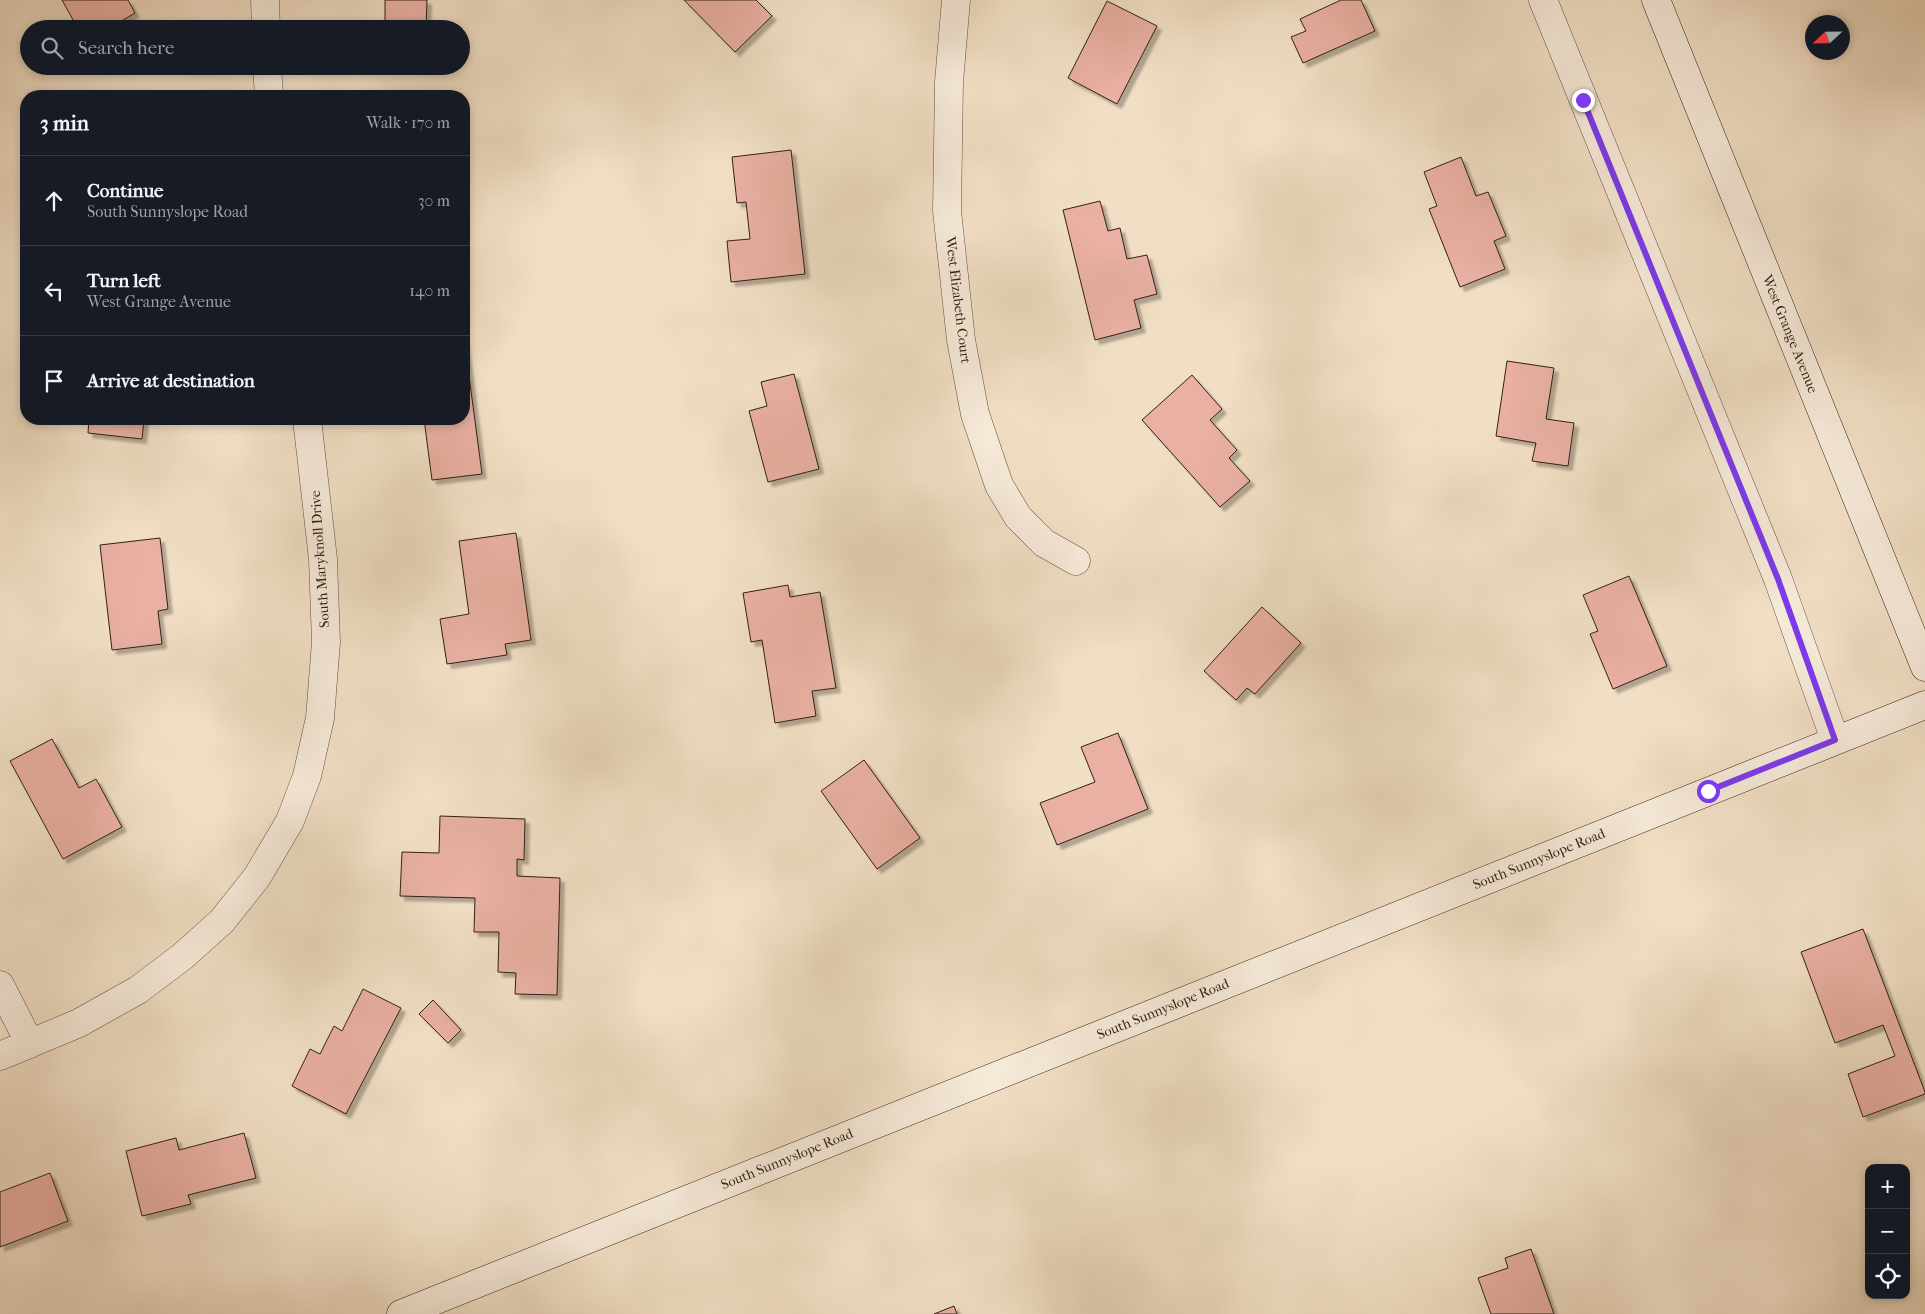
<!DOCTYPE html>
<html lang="en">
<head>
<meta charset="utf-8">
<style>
	body { margin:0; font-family:"IM FELL French Canon",serif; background:#242831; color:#f1f3f6 }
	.controls { position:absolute; right:15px; bottom:15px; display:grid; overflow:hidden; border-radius:10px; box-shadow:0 2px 8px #0003 }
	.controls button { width:45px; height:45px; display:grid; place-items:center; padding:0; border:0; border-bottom:1px solid #363941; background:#171b24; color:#f1f3f6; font:25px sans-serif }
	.compass { position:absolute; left:1805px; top:15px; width:45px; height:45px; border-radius:50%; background:#171b24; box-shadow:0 2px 8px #0003; rotate:248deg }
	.stop { position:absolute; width:15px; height:15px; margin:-11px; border:4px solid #7c3aed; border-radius:50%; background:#fff }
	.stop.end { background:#7c3aed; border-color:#fff; box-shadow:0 1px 5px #0008 }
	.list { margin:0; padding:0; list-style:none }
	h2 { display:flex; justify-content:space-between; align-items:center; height:65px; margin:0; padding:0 20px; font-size:21px }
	h2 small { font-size:16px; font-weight:400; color:#9ea1a6 }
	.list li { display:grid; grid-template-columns:32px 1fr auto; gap:15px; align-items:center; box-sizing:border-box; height:90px; padding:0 20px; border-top:1px solid #363941 }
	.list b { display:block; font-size:19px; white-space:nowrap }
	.list p { margin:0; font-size:16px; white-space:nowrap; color:#9ea1a6 }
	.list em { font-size:16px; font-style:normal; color:#9ea1a6 }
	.icon { flex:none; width:28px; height:28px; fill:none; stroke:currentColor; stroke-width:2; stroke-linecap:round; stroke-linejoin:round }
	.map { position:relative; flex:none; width:1925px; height:1314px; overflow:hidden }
	.search { position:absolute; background:#171b24; box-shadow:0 2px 8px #0003; left:20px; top:20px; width:450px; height:55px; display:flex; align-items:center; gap:12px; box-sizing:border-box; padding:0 18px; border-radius:28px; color:#9ea1a6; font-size:19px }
	.panel { position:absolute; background:#171b24; box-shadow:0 2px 8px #0003; left:20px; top:90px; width:450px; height:335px; border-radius:20px }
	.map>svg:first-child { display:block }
</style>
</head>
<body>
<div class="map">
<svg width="1925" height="1314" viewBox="0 0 1925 1314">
	<defs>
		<filter id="shadow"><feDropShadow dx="4.5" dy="4.5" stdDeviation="1" flood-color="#0004"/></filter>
	</defs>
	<rect width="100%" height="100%" fill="#f1dfc5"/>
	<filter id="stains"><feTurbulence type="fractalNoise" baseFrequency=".004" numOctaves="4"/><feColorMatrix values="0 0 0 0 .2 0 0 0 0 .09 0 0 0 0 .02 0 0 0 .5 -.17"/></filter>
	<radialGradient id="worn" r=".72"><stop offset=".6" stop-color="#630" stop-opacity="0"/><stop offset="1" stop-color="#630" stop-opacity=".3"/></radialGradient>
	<!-- building -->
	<path fill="#e9b0a3" stroke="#312015" filter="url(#shadow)" d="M62 0H128L135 13 108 29H78Z
		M385 0H427L426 29H385Z
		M684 0H756L772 16 735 52Z
		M1341 0H1361L1375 31 1303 63 1291 37 1306 31 1300 19Z
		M1107 1 1157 26 1117 104 1068 78Z
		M791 150 805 274 731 282 727 241 750 239 746 202 737 203 732 157Z
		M1461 157 1476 196 1488 192 1506 236 1494 241 1505 269 1460 287 1429 209 1437 206 1424 172Z
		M1100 201 1108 231 1120 228 1127 259 1147 255 1157 294 1134 300 1141 328 1095 340 1063 210Z
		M464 338 482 474 432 480 424 419H464Z
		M1507 361 1554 368 1546 419 1574 423 1568 466 1532 461 1536 443 1496 436Z
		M794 374 819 469 768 482 749 411 767 406 761 382Z
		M1192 375 1222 409 1210 420 1237 450 1229 458 1250 481 1220 507 1142 420Z
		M89 419H144L142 439 88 433Z
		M516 533 531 640 505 644 507 655 447 664 440 619 469 614 459 541Z
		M160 538 168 609 158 611 162 644 112 650 100 545Z
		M1629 576 1667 666 1613 689 1590 634 1598 631 1583 595Z
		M788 585 790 597 820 592 836 688 812 691 816 716 775 723 762 640 751 642 743 593Z
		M1262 607 1301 643 1255 694 1247 688 1236 700 1204 671Z
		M1118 733 1148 809 1057 845 1040 803 1095 782 1081 747Z
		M52 739 79 788 96 779 122 827 63 859 10 761Z
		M864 760 920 838 877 869 821 791Z
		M440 816 525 819 524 860 517 859V876L560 878 557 995 515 994 516 973 498 972 499 932H474L475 898 400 896 402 852 439 853Z
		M1863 929 1925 1092V1094L1863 1117 1848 1074 1895 1056 1883 1025 1835 1043 1801 952Z
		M363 989 401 1008 346 1114 292 1086 310 1049 320 1054 334 1026 342 1031Z
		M433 1000 461 1030 448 1043 419 1014Z
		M244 1133 256 1178 188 1195 191 1204 142 1216 126 1151 176 1138 179 1150Z
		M50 1173 68 1221 0 1247V1192Z
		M1531 1249 1554 1314H1491L1478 1278 1508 1268 1505 1258Z
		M954 1306 957 1314H934Z"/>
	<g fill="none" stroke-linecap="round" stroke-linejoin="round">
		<!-- street casing -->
		<g stroke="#615041" stroke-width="29">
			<path id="street" d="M265 0 266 29
				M956 0 949 82 947 211 961 340 975 414 999 485 1018 517 1044 543 1076 561
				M1543 0 1778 579 1835 740
				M267 66 269 96
				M0 985 30 1044
				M0 1056 79 1023 138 990 183 956 222 921 257 877 290 821 307 776 320 718 326 642 323 559 307 419"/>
		</g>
		<!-- secondary casing -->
		<g stroke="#312015" stroke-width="29">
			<path id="secondary" d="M1656 0 1925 667
				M401 1314 1925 705"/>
		</g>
		<!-- street -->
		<use href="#street" stroke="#f6ead9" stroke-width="28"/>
		<!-- secondary -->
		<use href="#secondary" stroke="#f6ead9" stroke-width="28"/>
	</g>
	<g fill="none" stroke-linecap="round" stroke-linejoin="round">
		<!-- route -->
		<path stroke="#7c3aed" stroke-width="6" d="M1583 100 1778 579 1835 740 1708 791"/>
	</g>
	<g text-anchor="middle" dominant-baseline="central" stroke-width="4" stroke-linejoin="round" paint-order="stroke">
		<!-- street labels -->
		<g font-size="14" fill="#312015" stroke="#f6ead9">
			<text transform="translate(958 300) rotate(83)">West Elizabeth Court</text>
			<text transform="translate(1790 334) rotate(68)">West Grange Avenue</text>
			<text transform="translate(320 559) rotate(-94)">South Maryknoll Drive</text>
			<text transform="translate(1539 859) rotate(-22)">South Sunnyslope Road</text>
			<text transform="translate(1163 1009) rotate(-22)">South Sunnyslope Road</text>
			<text transform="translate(787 1159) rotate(-22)">South Sunnyslope Road</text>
		</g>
	</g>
	<rect width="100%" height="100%" filter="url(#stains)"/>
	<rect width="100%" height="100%" fill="url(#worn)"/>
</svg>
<div class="controls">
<button>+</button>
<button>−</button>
<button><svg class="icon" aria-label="locate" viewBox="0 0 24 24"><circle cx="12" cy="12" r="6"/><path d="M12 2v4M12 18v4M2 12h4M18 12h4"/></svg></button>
</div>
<svg class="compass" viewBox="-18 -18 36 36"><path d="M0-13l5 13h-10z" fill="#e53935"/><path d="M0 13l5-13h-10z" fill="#9ea1a6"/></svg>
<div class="stop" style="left:1708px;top:791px"></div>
<div class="stop end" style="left:1583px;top:100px"></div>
<div class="search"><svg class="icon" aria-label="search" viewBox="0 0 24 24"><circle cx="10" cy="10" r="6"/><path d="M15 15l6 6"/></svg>Search here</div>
<section class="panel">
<h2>3 min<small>Walk · 170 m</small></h2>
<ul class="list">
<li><svg class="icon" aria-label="ahead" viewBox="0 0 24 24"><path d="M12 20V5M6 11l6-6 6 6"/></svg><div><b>Continue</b><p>South Sunnyslope Road</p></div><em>30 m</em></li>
<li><svg class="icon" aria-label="left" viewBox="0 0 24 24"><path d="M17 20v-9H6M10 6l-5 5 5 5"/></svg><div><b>Turn left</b><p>West Grange Avenue</p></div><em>140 m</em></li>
<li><svg class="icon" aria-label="arrive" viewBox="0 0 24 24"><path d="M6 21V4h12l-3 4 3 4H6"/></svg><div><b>Arrive at destination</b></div></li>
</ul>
</section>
</div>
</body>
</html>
